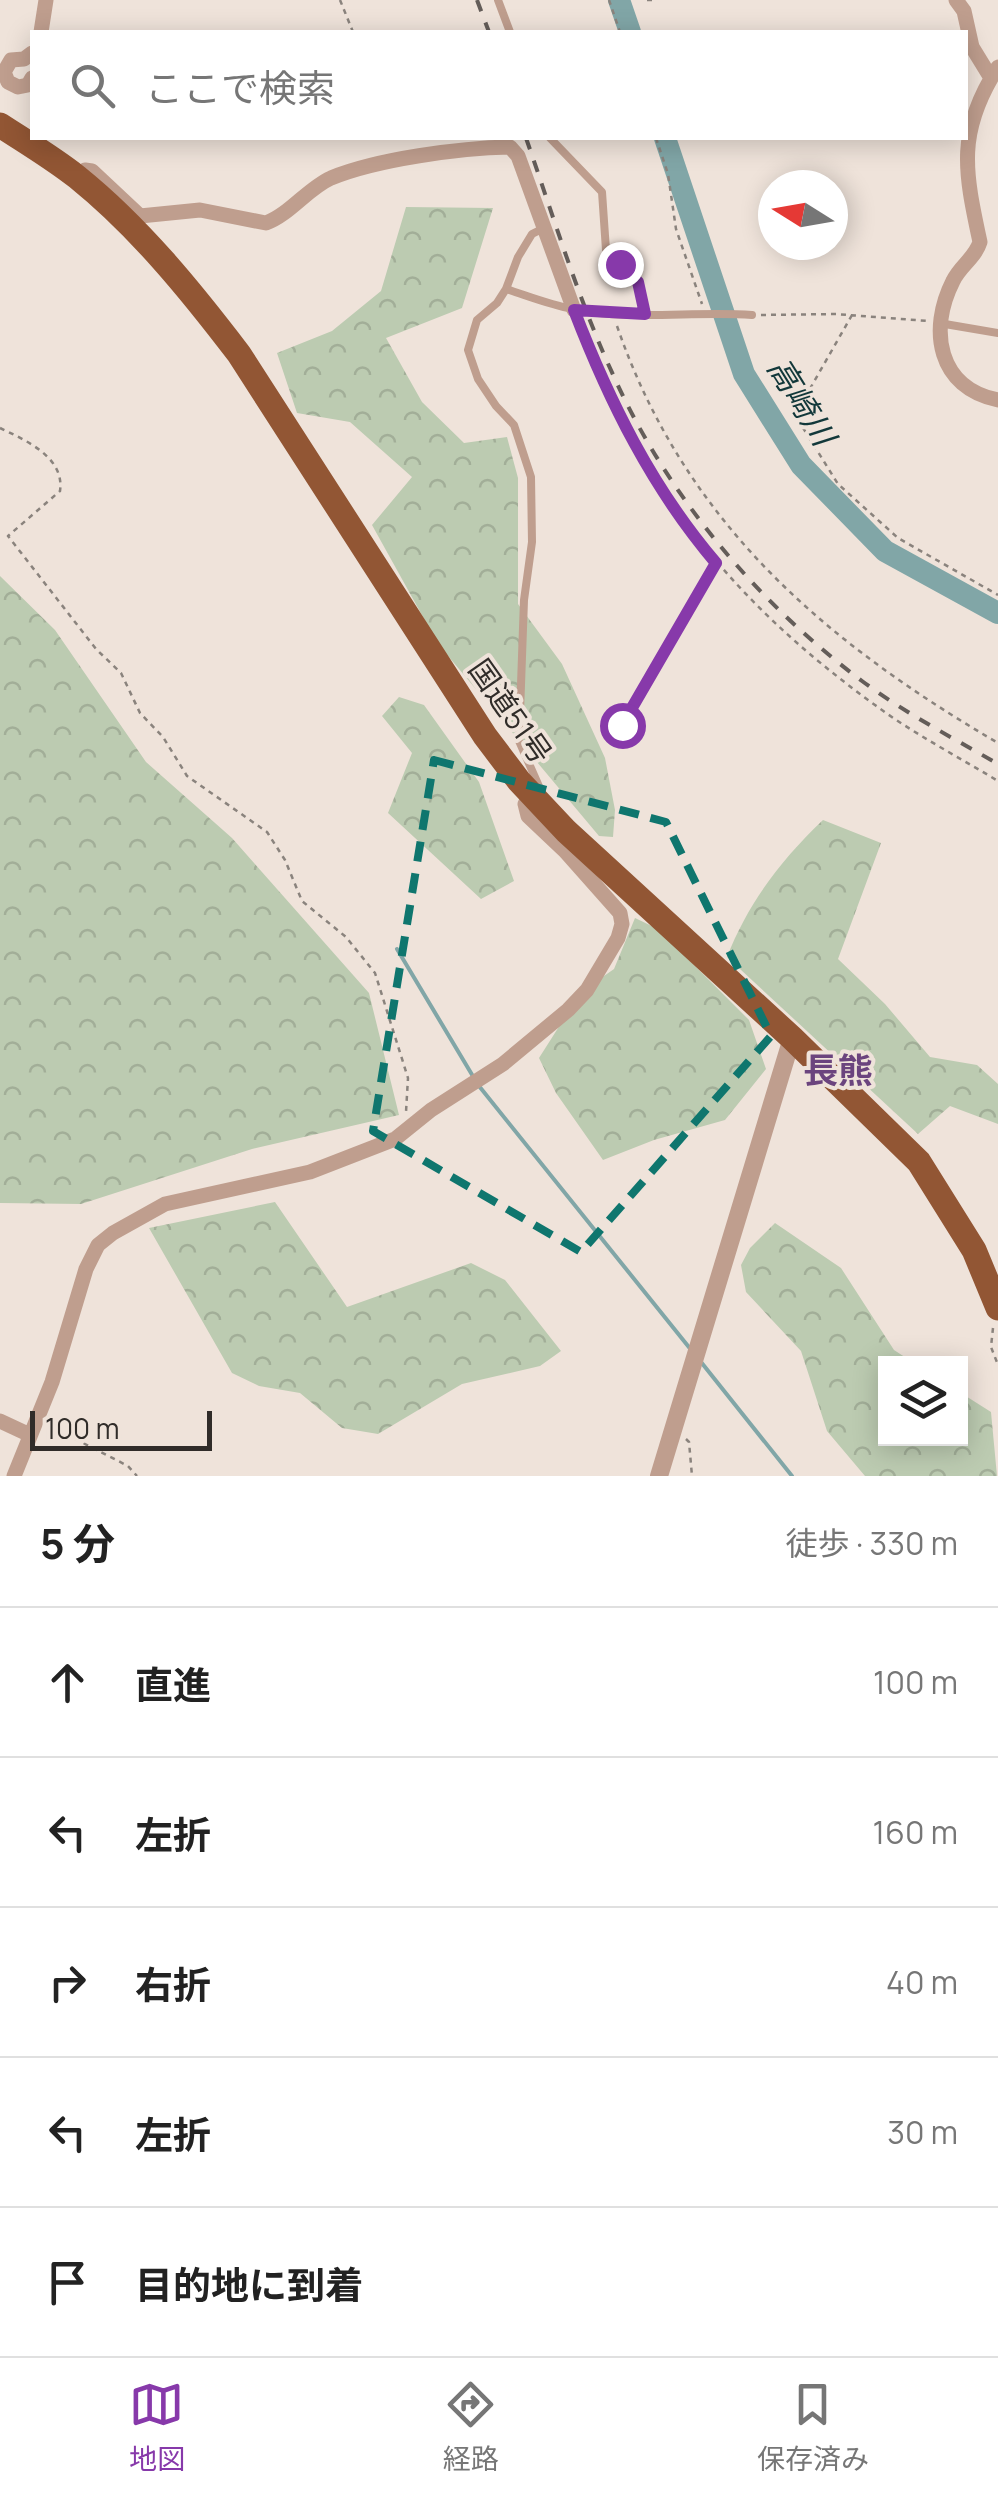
<!DOCTYPE html>
<html lang="ja">
<head>
<meta charset="utf-8">
<style>
	body { margin:0; font-family:Manrope,"Noto Sans JP",sans-serif; background:#f2f2f2; color:#222 }
	.controls { position:absolute; right:30px; bottom:30px; display:grid; overflow:hidden; border-radius:0px; box-shadow:0 5px 25px #0003 }
	.controls button { width:90px; height:90px; display:grid; place-items:center; padding:0; border:0; border-bottom:2px solid #e0e0e0; background:#fff; color:#222; font:50px sans-serif }
	.compass { position:absolute; left:758px; top:170px; width:90px; height:90px; border-radius:50%; background:#fff; box-shadow:0 5px 25px #0003; rotate:281deg }
	.scale { position:absolute; left:30px; bottom:25px; width:182px; box-sizing:border-box; padding-left:10px; border:5px solid #302c29; border-top:0; font-size:28px; line-height:35px; white-space:nowrap; color:#302c29; -webkit-text-stroke:8px #efe3da; paint-order:stroke }
	.stop { position:absolute; width:30px; height:30px; margin:-22px; border:8px solid #8739aa; border-radius:50%; background:#fff }
	.stop.end { background:#8739aa; border-color:#fff; box-shadow:0 2px 10px #0008 }
	.list { margin:0; padding:0; list-style:none }
	h2 { display:flex; justify-content:space-between; align-items:center; height:130px; margin:0; padding:0 40px; font-size:42px }
	h2 small { font-size:32px; font-weight:400; color:#767676 }
	.list li { display:grid; grid-template-columns:65px 1fr auto; gap:30px; align-items:center; box-sizing:border-box; height:150px; padding:0 40px; border-top:2px solid #e0e0e0 }
	.list b { display:block; font-size:38px; white-space:nowrap }
	.list em { font-size:32px; font-style:normal; color:#767676 }
	.icon { flex:none; width:55px; height:55px; fill:none; stroke:currentColor; stroke-width:2; stroke-linecap:round; stroke-linejoin:round }
	.map { position:relative; flex:none; width:998px; height:1476px; overflow:hidden }
	.search { position:absolute; background:#fff; box-shadow:0 5px 25px #0003; left:30px; right:30px; top:30px; height:110px; display:flex; align-items:center; gap:25px; box-sizing:border-box; padding:0 35px; border-radius:0px; color:#767676; font-size:38px }
	.sheet { height:880px; background:#fff }
	nav { display:flex; justify-content:space-around; align-items:center; box-sizing:border-box; height:140px; border-top:2px solid #e0e0e0; background:#fff; font-size:28px; color:#767676 }
	nav a { display:grid; justify-items:center; gap:5px }
	nav .on { color:#8739aa }
	.map>svg:first-child { display:block }
</style>
</head>
<body>
<div class="map">
<svg width="998" height="1476" viewBox="0 0 998 1476">
	<defs>
		<pattern id="forest-crowns" width="20" height="18" patternUnits="userSpaceOnUse" patternTransform="scale(2.5)"><rect width="20" height="18" fill="#bccbb1"/><path d="M2 6a3 3 0 1 1 6 0M12 15a3 3 0 1 1 6 0" fill="none" stroke="#a2ae98"/></pattern>
	</defs>
	<rect width="100%" height="100%" fill="#efe3da"/>
	<!-- forest -->
	<path fill="url(#forest-crowns)" d="M406 207 493 208 462 308 386 338 422 402 464 443 507 437 518 478V604L562 664 605 758 615 810 613 837 599 836 438 644 372 525 412 477 350 422 297 413 277 353 332 331 381 291Z
		M0 576 55 630 146 762 232 838 369 993 399 1115 252 1149 81 1204 0 1203Z
		M399 697 424 705 479 782 514 881 481 899 388 813 412 753 382 716Z
		M823 820 881 843 838 959 885 1004 930 1057 977 1065 998 1084V1124L950 1106 918 1134 727 957C748 903 781 860 823 820Z
		M635 918 658 929 749 1020 766 1069 725 1120 654 1140 603 1160 556 1093 539 1058 581 992 614 969Z
		M275 1202 347 1307 471 1263 505 1280 561 1351 540 1366 462 1384 378 1434 342 1428 300 1393 259 1386 232 1373 149 1228Z
		M775 1223 841 1268 894 1350 914 1363 886 1364V1438H960L961 1393 991 1412 997 1476H865L827 1431 801 1351 746 1292 741 1265 750 1248Z"/>
	<g fill="none" stroke-linecap="round" stroke-linejoin="round">
		<!-- stream -->
		<path stroke="#81a6a7" stroke-width="4" d="M397 949 474 1078
			M479 1086 692 1351
			M701 1362 792 1476"/>
		<!-- river -->
		<path stroke="#81a6a7" stroke-width="22" d="M619 0 630 32
			M665 138 744 374 801 465 885 551 998 613"/>
		<!-- path -->
		<path stroke="#8a837d" stroke-width="2.5" stroke-dasharray="5 5" stroke-linecap="butt" d="M340 0 353 32
			M609 0 620 32
			M647 0H654
			M656 138 668 174 676 229 702 304
			M761 315 836 314 928 321
			M852 315 795 415 838 484 898 538 998 595
			M578 321C644 490 729 599 875 705 914 734 957 756 998 781
			M617 326C685 523 824 641 998 743
			M0 428C25 440 65 457 60 491L8 536 96 649 121 673 140 713 163 737 187 776 267 832 285 860 302 901 346 937 375 973 408 1078 406 1112
			M622 725 716 563
			M993 1328 991 1347 998 1365
			M48 1425 128 1466 137 1476
			M686 1439 689 1442 692 1476"/>
		<!-- service -->
		<path stroke="#bf9e8e" stroke-width="8" d="M498 0 510 32
			M550 138 602 192 606 250 638 281 645 314
			M506 289C528 296 550 305 573 309 631 321 693 311 752 315
			M939 323 998 333
			M542 793 519 741 524 600 532 542 531 477 514 425 496 406 478 379 468 350 477 320 497 303 506 289 518 257 532 234 544 228"/>
		<!-- minor -->
		<path stroke="#bf9e8e" stroke-width="15" d="M956 0 964 11 972 47 991 78
			M41 32 46 0
			M32 53 24 59 11 60 4 72 8 82 18 87 28 85 32 78
			M998 67C956 132 965 172 980 242 975 258 960 266 953 281 928 330 938 388 998 400
			M77 178 85 170 92 171 140 216 200 210 266 223C290 214 307 189 331 178 377 159 460 148 510 147L518 156 574 310
			M0 1421 30 1435
			M14 1476 52 1382 86 1269 98 1245 113 1233 165 1204 310 1172 395 1139 431 1110 503 1064 568 1010 587 990 618 938 622 924 620 913 565 851 528 816 525 804 531 794"/>
		<!-- tertiary -->
		<path stroke="#bf9e8e" stroke-width="18" d="M659 1476 792 1038"/>
		<!-- trunk -->
		<path stroke="#925634" stroke-width="25" d="M0 125C26 142 53 158 77 177 139 227 191 291 239 354L485 736 519 781 566 831 792 1038 919 1162 974 1250 998 1308"/>
		<!-- rail -->
		<path stroke="#645d59" stroke-width="4" stroke-dasharray="12 12" stroke-linecap="butt" d="M477 0 489 32
			M526 138C554 218 579 302 615 379 669 498 758 603 862 681 905 713 953 738 998 764"/>
	</g>
	<g fill="none" stroke-linecap="round" stroke-linejoin="round">
		<!-- route -->
		<path stroke="#8739aa" stroke-width="12" d="M620 264 638 282 645 314 574 310C609 401 652 488 716 563L622 725"/>
	</g>
	<!-- marked area -->
	<path fill="none" stroke="#0f766e" stroke-width="8" stroke-dasharray="20 12" stroke-linejoin="round" d="M434 760 666 822 771 1036 581 1252 373 1131Z"/>
	<g text-anchor="middle" dominant-baseline="central" stroke-width="8" stroke-linejoin="round" paint-order="stroke">
		<!-- street labels -->
		<g font-size="30" fill="#302c29" stroke="#efe3da">
			<text transform="translate(511 711) rotate(55)">国道51号</text>
		</g>
		<!-- water labels -->
		<g font-size="32" font-style="italic" fill="#12383a" stroke="#efe3da">
			<text transform="translate(802 401) rotate(58)">高崎川</text>
		</g>
		<!-- quarter labels -->
		<g font-size="35" font-weight="bold" fill="#6b447e" stroke="#efe3da">
			<text x="838" y="1070">長熊</text>
		</g>
	</g>
</svg>
<div class="controls">
<button><svg class="icon" aria-label="layers" viewBox="0 0 24 24"><path d="M12 4l9 5-9 5-9-5zM3 14l9 5 9-5"/></svg></button>
</div>
<svg class="compass" viewBox="-18 -18 36 36"><path d="M0-13l5 13h-10z" fill="#e53935"/><path d="M0 13l5-13h-10z" fill="#767676"/></svg>
<div class="scale">100 m</div>
<div class="stop" style="left:622px;top:725px"></div>
<div class="stop end" style="left:620px;top:264px"></div>
<div class="search"><svg class="icon" aria-label="search" viewBox="0 0 24 24"><circle cx="10" cy="10" r="6"/><path d="M15 15l6 6"/></svg>ここで検索</div>
</div>
<section class="sheet">
<h2>5 分<small>徒歩 · 330 m</small></h2>
<ul class="list">
<li><svg class="icon" aria-label="ahead" viewBox="0 0 24 24"><path d="M12 20V5M6 11l6-6 6 6"/></svg><div><b>直進</b></div><em>100 m</em></li>
<li><svg class="icon" aria-label="left" viewBox="0 0 24 24"><path d="M17 20v-9H6M10 6l-5 5 5 5"/></svg><div><b>左折</b></div><em>160 m</em></li>
<li><svg class="icon" aria-label="right" viewBox="0 0 24 24"><path d="M7 20v-9h11M14 6l5 5-5 5"/></svg><div><b>右折</b></div><em>40 m</em></li>
<li><svg class="icon" aria-label="left" viewBox="0 0 24 24"><path d="M17 20v-9H6M10 6l-5 5 5 5"/></svg><div><b>左折</b></div><em>30 m</em></li>
<li><svg class="icon" aria-label="arrive" viewBox="0 0 24 24"><path d="M6 21V4h12l-3 4 3 4H6"/></svg><div><b>目的地に到着</b></div></li>
</ul>
</section>
<nav>
<a class="on"><svg class="icon" aria-label="map" viewBox="0 0 24 24"><path d="M3 6l6-2 6 2 6-2v14l-6 2-6-2-6 2zM9 4v14M15 6v14"/></svg>地図</a>
<a><svg class="icon" aria-label="directions" viewBox="0 0 24 24"><path d="M12 3l9 9-9 9-9-9zM9 14v-3h6M13 9l2 2-2 2"/></svg>経路</a>
<a><svg class="icon" aria-label="saved" viewBox="0 0 24 24"><path d="M7 4h10v16l-5-4-5 4z"/></svg>保存済み</a>
</nav>
</body>
</html>
